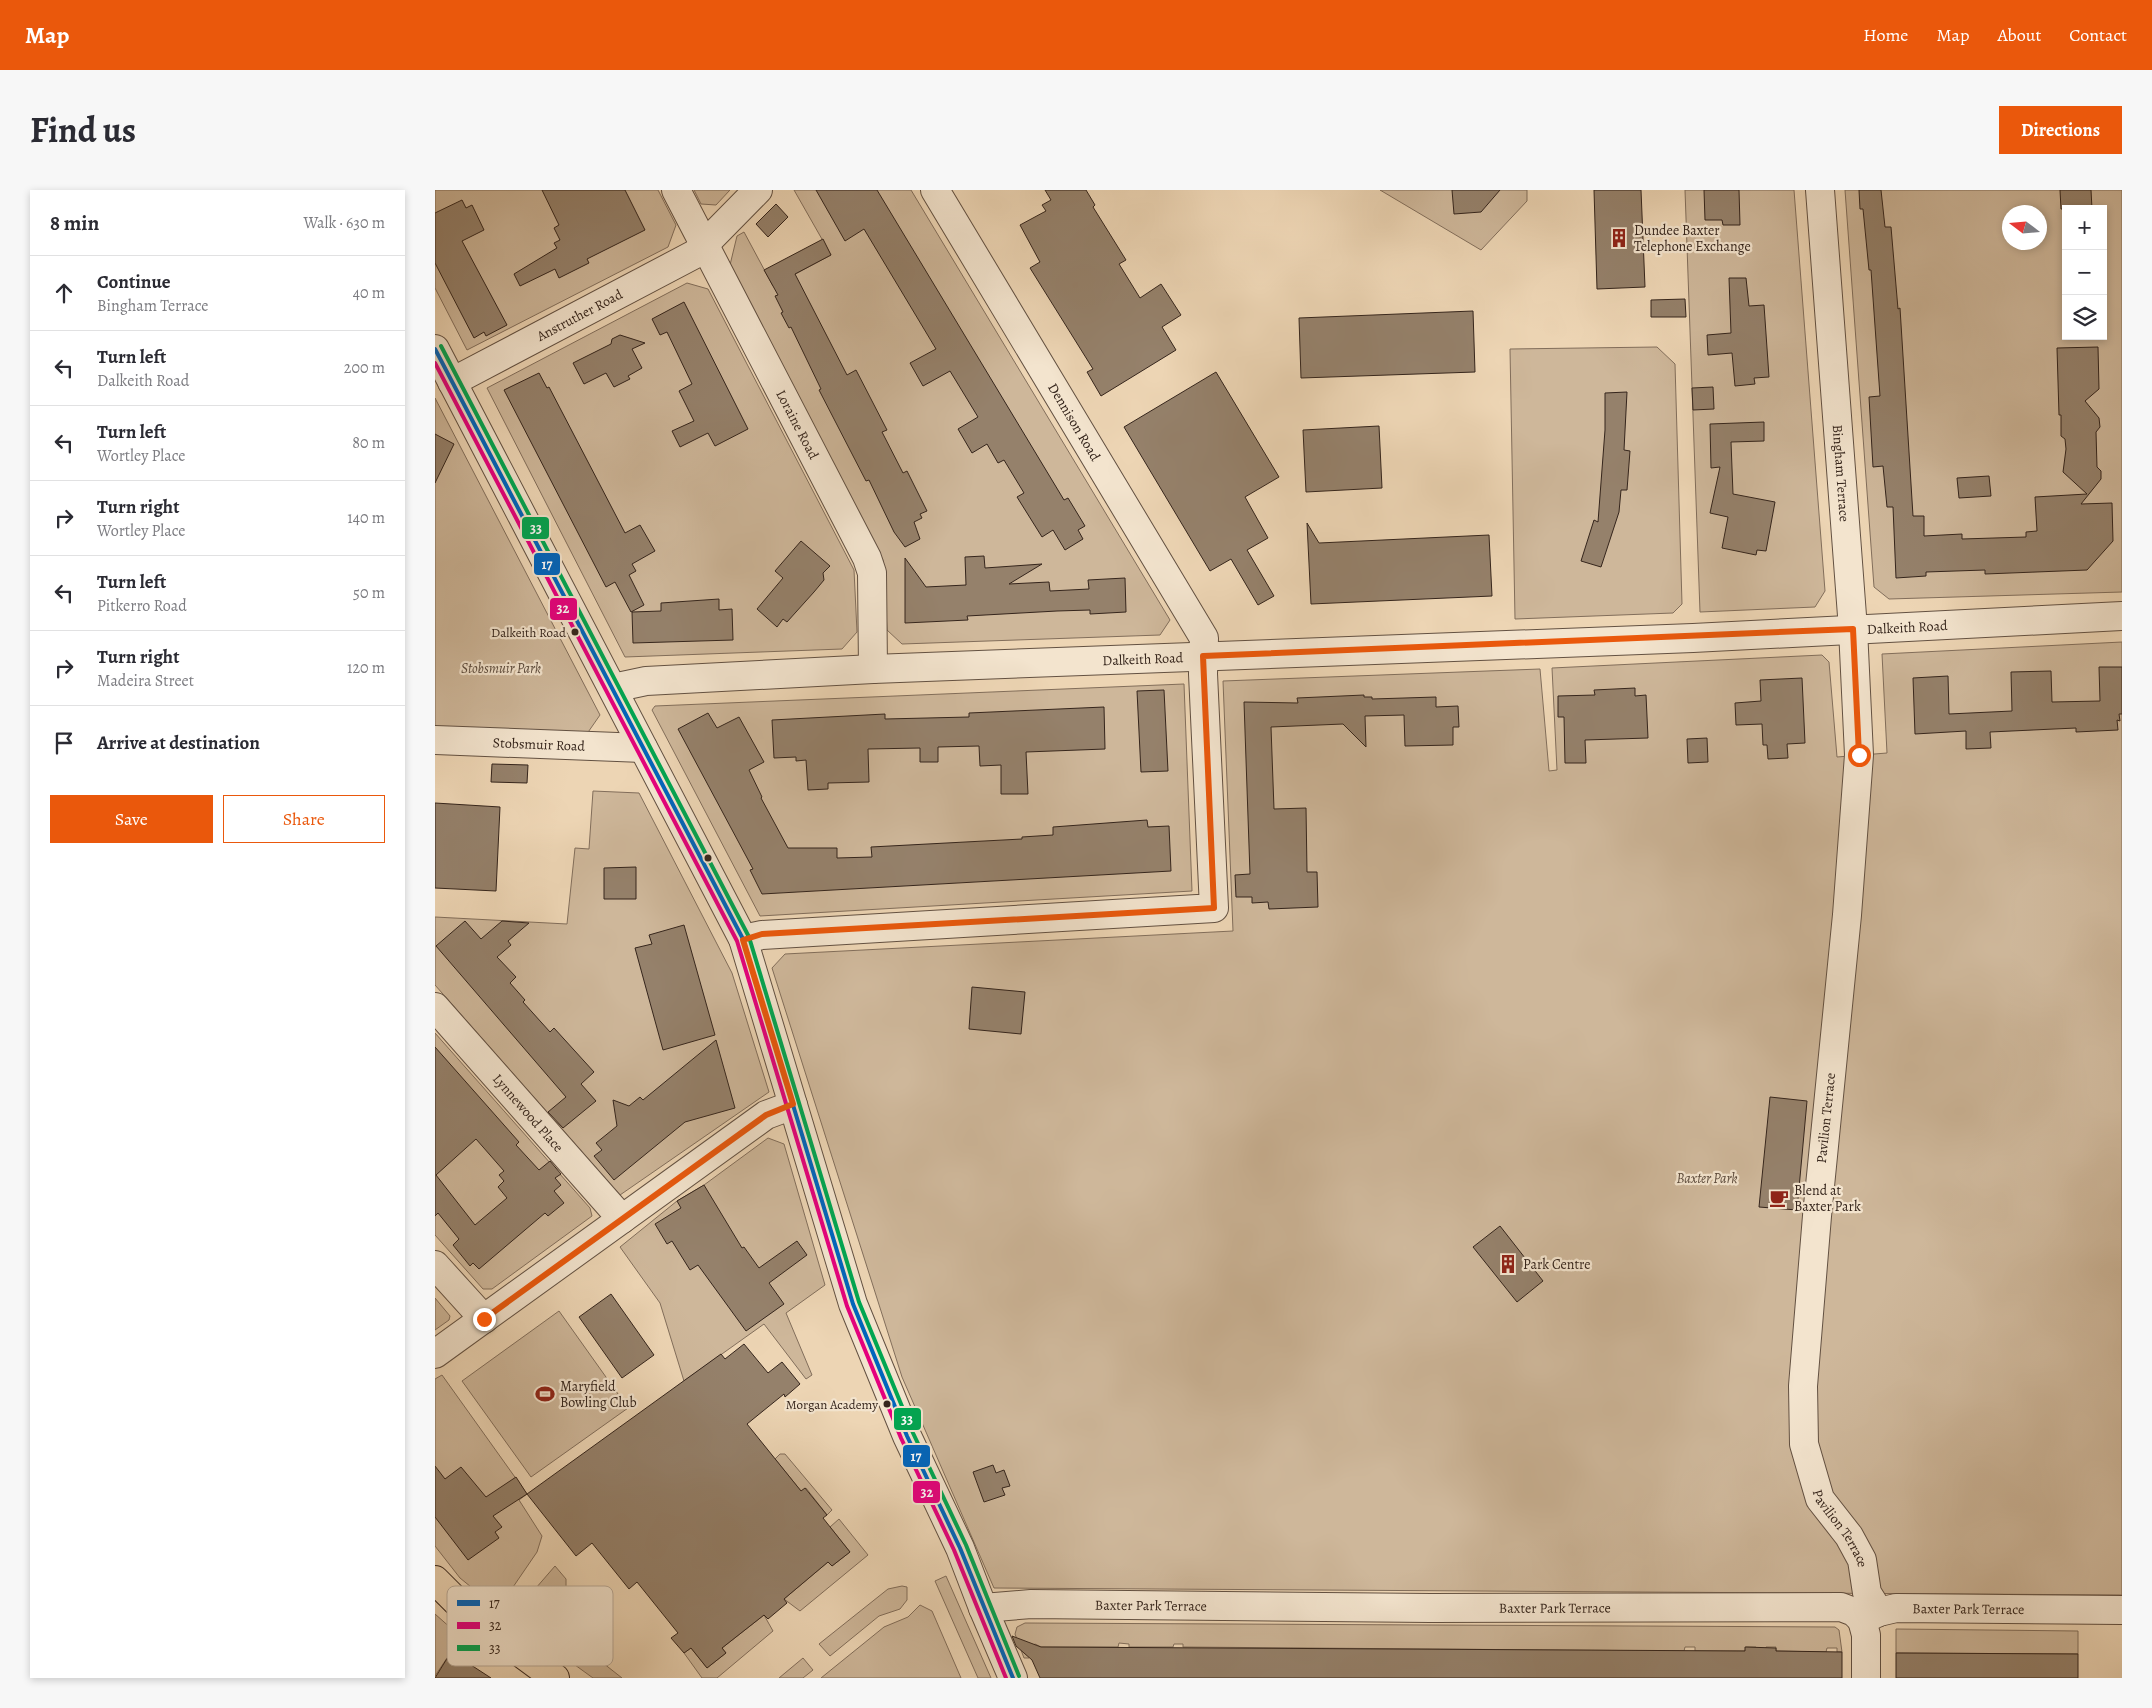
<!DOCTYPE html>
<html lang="en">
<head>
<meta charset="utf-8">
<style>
	body { margin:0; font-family:Alegreya,serif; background:#f7f7f7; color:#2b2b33 }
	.controls { position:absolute; right:15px; top:15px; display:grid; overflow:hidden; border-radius:0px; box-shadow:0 2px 8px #0003 }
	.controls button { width:45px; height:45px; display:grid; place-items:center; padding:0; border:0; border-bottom:1px solid #e1e1e2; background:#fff; color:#2b2b33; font:25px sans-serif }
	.compass { position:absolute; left:1567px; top:15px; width:45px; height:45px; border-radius:50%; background:#fff; box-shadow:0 2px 8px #0003; rotate:286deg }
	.stop { position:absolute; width:15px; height:15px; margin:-11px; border:4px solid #ea580c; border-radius:50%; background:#fff }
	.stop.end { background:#ea580c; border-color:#fff; box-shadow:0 1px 5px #0008 }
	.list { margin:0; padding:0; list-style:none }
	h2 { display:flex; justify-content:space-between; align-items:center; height:65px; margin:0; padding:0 20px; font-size:21px }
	h2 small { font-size:16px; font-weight:400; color:#7c7c81 }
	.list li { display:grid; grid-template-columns:32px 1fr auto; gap:15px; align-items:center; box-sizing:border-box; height:75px; padding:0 20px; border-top:1px solid #e1e1e2 }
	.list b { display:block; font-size:19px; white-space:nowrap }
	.list p { margin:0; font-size:16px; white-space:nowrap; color:#7c7c81 }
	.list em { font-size:16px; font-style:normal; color:#7c7c81 }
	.actions { display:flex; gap:10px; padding:15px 20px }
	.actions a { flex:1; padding:11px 0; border:1px solid #ea580c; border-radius:0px; text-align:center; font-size:18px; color:#ea580c }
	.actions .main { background:#ea580c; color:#fff }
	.icon { flex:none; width:28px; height:28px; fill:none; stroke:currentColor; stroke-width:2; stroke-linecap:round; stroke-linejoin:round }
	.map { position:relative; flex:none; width:1687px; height:1488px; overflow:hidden; border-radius:0px }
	header { display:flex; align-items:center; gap:30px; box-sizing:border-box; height:70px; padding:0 25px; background:#ea580c; color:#fff }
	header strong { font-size:24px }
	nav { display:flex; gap:28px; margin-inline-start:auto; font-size:18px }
	.intro { display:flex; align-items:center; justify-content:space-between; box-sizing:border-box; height:120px; padding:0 30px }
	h1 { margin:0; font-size:35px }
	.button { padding:12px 22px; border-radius:0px; background:#ea580c; color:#fff; font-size:18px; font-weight:700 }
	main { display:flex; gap:30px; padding:0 30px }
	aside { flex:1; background:#fff; border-radius:0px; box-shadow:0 2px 8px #0003 }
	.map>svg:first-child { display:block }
</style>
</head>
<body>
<header>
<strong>Map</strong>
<nav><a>Home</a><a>Map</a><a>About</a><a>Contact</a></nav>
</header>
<div class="intro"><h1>Find us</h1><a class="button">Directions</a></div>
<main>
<aside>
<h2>8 min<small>Walk · 630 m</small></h2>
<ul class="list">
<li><svg class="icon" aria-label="ahead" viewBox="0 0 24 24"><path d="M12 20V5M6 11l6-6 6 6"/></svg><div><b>Continue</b><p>Bingham Terrace</p></div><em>40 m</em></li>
<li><svg class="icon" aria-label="left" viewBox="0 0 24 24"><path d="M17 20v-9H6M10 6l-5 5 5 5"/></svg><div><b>Turn left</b><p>Dalkeith Road</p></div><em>200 m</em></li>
<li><svg class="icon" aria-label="left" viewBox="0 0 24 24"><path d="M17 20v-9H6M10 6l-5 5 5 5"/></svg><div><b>Turn left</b><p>Wortley Place</p></div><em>80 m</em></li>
<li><svg class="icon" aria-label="right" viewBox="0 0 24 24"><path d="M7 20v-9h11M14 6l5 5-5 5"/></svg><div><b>Turn right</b><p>Wortley Place</p></div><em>140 m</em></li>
<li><svg class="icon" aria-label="left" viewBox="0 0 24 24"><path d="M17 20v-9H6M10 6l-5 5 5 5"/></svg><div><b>Turn left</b><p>Pitkerro Road</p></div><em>50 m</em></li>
<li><svg class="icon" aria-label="right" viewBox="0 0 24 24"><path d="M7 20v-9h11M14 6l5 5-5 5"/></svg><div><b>Turn right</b><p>Madeira Street</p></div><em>120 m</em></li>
<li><svg class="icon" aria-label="arrive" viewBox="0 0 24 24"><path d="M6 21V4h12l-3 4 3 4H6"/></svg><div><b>Arrive at destination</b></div></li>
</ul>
<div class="actions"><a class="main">Save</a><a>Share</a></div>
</aside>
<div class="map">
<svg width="1687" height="1488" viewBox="0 0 1687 1488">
	<rect width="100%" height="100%" fill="#edd5b4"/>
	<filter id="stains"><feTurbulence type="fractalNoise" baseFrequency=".004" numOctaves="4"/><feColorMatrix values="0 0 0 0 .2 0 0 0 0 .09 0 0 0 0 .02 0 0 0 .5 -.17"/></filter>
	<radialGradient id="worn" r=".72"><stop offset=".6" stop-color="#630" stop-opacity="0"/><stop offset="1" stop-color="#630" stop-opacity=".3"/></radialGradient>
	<!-- green -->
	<path fill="#ceb79a" stroke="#826e5b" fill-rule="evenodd" d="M0 0H223L241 35 233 57 32 160 0 98Z
		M259 0H295L281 15 266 14Z
		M359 0H476L735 430 725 445 467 454 452 440 448 370 295 75 302 46 309 42 338 96 396 65Z
		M945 0H1092V11L1046 60Z
		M1250 0H1359L1390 401 1380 417 1265 422Z
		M1410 0H1687V402L1454 409 1439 397ZM1631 19H1668V146H1631ZM1574 22H1604V52H1574Z
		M252 93 273 99 419 380 422 442 407 459 190 467 52 198Z
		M1222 157 1240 174 1247 414 1238 423 1080 429 1075 159Z
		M0 208 165 525 149 548 0 541Z
		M1687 452V1405L559 1398 467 1187 337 778 350 764 798 741 788 491 1105 479 1114 581 1122 580 1117 478 1387 465 1394 472 1402 567 1452 563 1447 464Z
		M749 494 757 701 325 726 217 520 220 516Z
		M158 601 204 603 297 783 334 902 185 1005 0 795V727L132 734 140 658 154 659Z
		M0 843 155 1018 157 1026 57 1099H48L0 1045Z
		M333 948 349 954 390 1095 351 1123 377 1185 371 1189 329 1134 249 1191 225 1113 185 1057 242 1011 269 995Z
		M0 1108 15 1126 14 1130 0 1140Z
		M124 1121 193 1218 96 1287 27 1191Z
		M7 1185 92 1304 84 1310 107 1346 102 1362 63 1419 25 1388 0 1356V1189Z
		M345 1264H350L397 1320 392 1325 371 1298 366 1301 340 1269Z
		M404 1329 433 1365 365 1421 349 1409 393 1372 397 1376 415 1362 395 1337Z
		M120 1376 131 1389V1403C121 1414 113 1421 121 1436L187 1488H158L75 1428Z
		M511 1386 556 1488H543L500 1391Z
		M467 1396 472 1397V1410L465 1419 444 1426 395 1466 384 1454 453 1399Z
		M485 1415 497 1421 526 1488H386L449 1437 473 1427Z
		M0 1424 26 1447 0 1486Z
		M329 1425 338 1441 282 1488H267L249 1463 256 1458 272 1478 291 1463 287 1458Z
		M590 1433 1400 1437 1404 1440 1407 1462H1402V1458H1392L1391 1462 1341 1461V1457H1331V1461H1321V1457H1311L1310 1461H1260V1457H1250L1249 1461H1245L748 1457V1454H739L738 1457H694V1454L684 1453 683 1457H606L600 1454 595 1457 594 1468H589L580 1444 582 1437Z
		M1461 1439 1643 1441V1464L1461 1463Z
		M368 1468 378 1480 368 1488H344Z"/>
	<!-- building -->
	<path fill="#95816b" stroke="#35251c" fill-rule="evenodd" d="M107 0H190L210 40 152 69 154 73 124 88 120 79 85 96 79 84 122 58 119 53 125 50 119 38 124 35Z
		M381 0H442L629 310 633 308 650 336 643 340 648 349 630 360 618 340 607 347 582 307 589 303 569 270 563 273 552 254 537 263 523 239 543 227 515 181 488 196 475 173 501 159 429 39 410 51Z
		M610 0H651L660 15 658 17 691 70 684 74 705 108 726 94 746 125 727 137 741 160 666 206 652 182 658 179 595 78 605 72 585 35 611 21 607 15 616 10Z
		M1017 0H1065L1046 22 1019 24Z
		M1159 0H1206L1210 97 1162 99Z
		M1269 0H1304L1305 35H1288L1287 30H1270Z
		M1424 0H1446L1450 37H1456L1463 119 1465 118 1478 326H1489V346L1527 344V349L1591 347V342L1602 341 1600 307 1652 304 1628 282 1631 259 1630 249 1626 246V225H1624L1622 158 1663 157 1664 199 1650 211 1664 228 1665 237 1661 242 1662 277 1666 281V289L1646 314 1677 313 1678 351 1652 380 1550 384V380L1491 382V386L1461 388 1458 317H1452L1448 276 1438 277 1434 207 1445 206 1436 80H1434L1428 19H1425Z
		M1625 0H1656L1657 19H1626Z
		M27 10 31 18 37 15 49 40 27 51 72 135 51 146 49 142 39 148 0 73V23Z
		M341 14 353 27 333 47 321 34Z
		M388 49 396 65 360 84 412 185 421 180 452 240 447 242 468 283 472 281 492 321 485 324 487 328 479 332 485 349 470 357 459 342 434 290 431 291 384 200 386 199 356 137 354 138 346 123 348 122 340 106 343 105 329 80Z
		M1294 88H1311L1314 116 1329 115 1334 187 1319 188 1320 194 1300 196 1297 163 1273 165 1272 145 1296 143Z
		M1250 109 1251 127H1216V110Z
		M249 112 313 239 280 256 273 243 245 257 237 241 259 231 244 201 257 194 232 142 225 145 217 129Z
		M1038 121 1040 182 866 188 864 128Z
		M185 145 210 153 197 159 207 178 193 186 195 189 179 197 171 183 149 194 138 173 176 154 177 149Z
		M781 182 844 287 810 307 833 348 812 360 839 406 823 415 796 369 775 381 689 237Z
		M104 183 112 198 114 197 190 343 205 335 220 361 197 374 201 381 194 385 209 415 196 422 180 392 171 397 69 200Z
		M1278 197 1279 219 1258 220 1257 198Z
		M1192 202 1189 260 1195 261 1192 300H1186L1184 322 1166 377 1146 371 1159 330 1163 332 1170 240V203Z
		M1329 232V251L1296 252 1298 304 1340 312 1331 361 1322 360 1321 365 1287 358 1293 327 1275 323 1285 277 1276 278 1275 234Z
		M944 236 947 298 871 302 868 240Z
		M0 244 19 254 0 293Z
		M1554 286 1556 306 1524 308 1522 288Z
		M872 333 884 353 1054 345 1057 406 876 414Z
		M366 351 395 376 388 383 389 390 379 402 352 432 348 429 342 437 322 419 348 388 340 381Z
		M549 366 550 378 607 374 574 394 614 392 615 401 654 399 653 390 690 388 691 422 655 424V420L622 421 532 426 533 430 470 433V368L491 397 531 395 530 367Z
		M284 409V420L297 419 298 450 198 453 197 422 226 421V413Z
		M1664 477H1687V524H1684L1685 531 1682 530 1683 540 1641 542V538L1555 542 1556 558 1531 559V541L1480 544 1478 488 1513 486 1514 524 1577 521 1576 482 1616 481 1617 512 1665 511Z
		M1367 488 1370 553 1352 554 1353 568 1333 569 1332 555H1328L1327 534 1301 535 1300 513 1326 511 1325 490Z
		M1200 498V506L1211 505 1213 548 1150 550 1151 573H1130L1129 527H1123V506L1160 505 1159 500Z
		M729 500 733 581 706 582 702 501Z
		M929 505V507H937V509L1001 507V517L1023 516 1024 537H1018V555L970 556 969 525 930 526 931 557 908 534 836 537 839 619 871 618 872 682H882L883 717 834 719 833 712 817 713V707H801L800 685 815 684 809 512 863 513 862 508Z
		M669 517 670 559 591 562 593 604H566V575L545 576 544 556 503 557V572H485V558L433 559 434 592 393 593V599L373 600 371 570 361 571V567L339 568 337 530 450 524V529L534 527V523Z
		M273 523 282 538 304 527 329 572 314 580 327 607 326 608 353 658H402V668L437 667 436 657 587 649V647L618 645V637L712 630 713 637 734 636 736 681 327 704 315 680 318 679 243 539Z
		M1272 548 1273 572 1253 573 1252 549Z
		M57 574 93 575 92 593 56 592Z
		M0 613 65 617 61 701 0 698Z
		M201 677V709H169V678Z
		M30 731 46 749 67 731 94 733 73 751 76 755 62 767 81 787 75 793 90 810 88 812 115 842 119 838 159 882 146 894 161 911 128 938 113 922 131 907 1 756Z
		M249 735 280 845 228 860 200 758 217 754 214 745Z
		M537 797 590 802 586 844 534 839Z
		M281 850 300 918 250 932 179 990 159 966 167 960 161 953 182 936 178 910 194 916 205 907 208 910Z
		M0 857 84 952 81 955 104 980 115 971 126 984 120 988 126 995 119 1001 129 1013 113 1026 110 1023 44 1079 38 1073 35 1076 18 1055 24 1049 3 1023 0 1026ZM41 949 69 981 64 985 69 991 63 997 72 1008 40 1035 1 985Z
		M1335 907 1372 911 1362 1020 1324 1017Z
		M269 995 307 1058 309 1057 324 1078 362 1051 372 1065 334 1093 349 1114 311 1141 263 1075 255 1080 237 1051 232 1054 220 1034 246 1018 242 1011Z
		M1065 1036 1108 1091 1082 1112 1038 1057Z
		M176 1104 219 1165 187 1188 144 1127Z
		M309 1154 333 1183 347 1172 365 1194 350 1207 349 1204 312 1234 366 1301 370 1298 392 1325 388 1328 415 1362 397 1376 393 1372 349 1409 352 1413 333 1429 329 1425 287 1458 291 1463 272 1478 256 1458 249 1463 236 1448 243 1443 202 1392 194 1399 157 1353 141 1366 92 1304 286 1164 290 1169Z
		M558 1275 561 1283 569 1280 575 1296 567 1298 570 1305 549 1312 538 1282Z
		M0 1276 10 1289 26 1277 51 1307 81 1287 92 1304 58 1326 67 1337 60 1342 64 1348 33 1370 0 1327Z
		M577 1446 606 1457 1310 1461V1457L1341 1458V1461L1407 1462V1488H605L597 1470 581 1456Z
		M16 1462 56 1488H0Z
		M1461 1463 1643 1464V1488H1461Z"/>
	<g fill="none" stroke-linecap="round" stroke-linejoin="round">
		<!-- minor casing -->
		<g stroke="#635142" stroke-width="30">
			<g id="minor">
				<path id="s1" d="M241 0 432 368 437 383 438 479"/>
				<path id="s2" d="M1385 0 1418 439 1424 565 1412 725 1382 1026 1368 1196 1369 1254 1385 1309 1414 1346 1427 1370 1432 1403 1444 1422"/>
				<path d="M0 159 308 749 418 1114 472 1246 525 1358 548 1418 578 1488"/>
				<path id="s3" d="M17 192 260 64 323 0"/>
				<path id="s4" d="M178 498 211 491 438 479 1258 448 1687 426"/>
				<path id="s5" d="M0 550 208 558"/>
				<path d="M308 749 327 745 779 718 768 484 769 448 500 0"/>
				<path id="s6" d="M0 817 187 1029"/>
				<path d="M0 1075 49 1129"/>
				<path d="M0 1164 331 925 358 915"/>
				<path id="s7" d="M548 1418 596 1414 996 1418 1406 1417 1419 1422 1427 1430 1444 1422 1461 1418 1687 1420"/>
				<path d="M1427 1430 1431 1445V1488"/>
			</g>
		</g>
		<!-- major casing -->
		<g stroke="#35251c" stroke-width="30">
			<path id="major" d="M0 1390 37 1427 120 1488"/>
		</g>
		<!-- minor -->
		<use href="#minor" stroke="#f3e4ce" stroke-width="28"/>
		<!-- major -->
		<use href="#major" stroke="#edd5b4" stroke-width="28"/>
		<!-- bus-1 casing -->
		<g stroke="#f3e4ce" stroke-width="8">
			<path id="bus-1" d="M0 159 308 749 418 1114 472 1246 525 1358 578 1488"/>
		</g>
		<!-- bus-2 casing -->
		<g stroke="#f3e4ce" stroke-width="8">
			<path id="bus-2" d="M0 173 302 751 412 1116 466 1248 519 1360 571 1488"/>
		</g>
		<!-- bus-3 casing -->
		<g stroke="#f3e4ce" stroke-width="8">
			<path id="bus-3" d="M6 156 314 747 424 1112 478 1243 531 1355 584 1486"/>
		</g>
		<!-- bus-1 -->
		<use href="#bus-1" stroke="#0065bd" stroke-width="4"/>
		<!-- bus-2 -->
		<use href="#bus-2" stroke="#e5007d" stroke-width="4"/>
		<!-- bus-3 -->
		<use href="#bus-3" stroke="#00a651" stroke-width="4"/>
	</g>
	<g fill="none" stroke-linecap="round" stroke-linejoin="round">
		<!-- route -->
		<path stroke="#ea580c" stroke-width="6" d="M49 1129 331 925 358 914 308 750 327 744 779 718 768 466 1418 439 1424 565"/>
	</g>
	<!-- icons -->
	<defs>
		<g id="building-bare" transform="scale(1.5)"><path d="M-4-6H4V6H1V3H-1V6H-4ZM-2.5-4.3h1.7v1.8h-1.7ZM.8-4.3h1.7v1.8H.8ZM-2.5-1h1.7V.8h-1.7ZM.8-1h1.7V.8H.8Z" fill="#8f2418" stroke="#f3e4ce" stroke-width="2.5" paint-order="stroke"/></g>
		<g id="cafe-bare" transform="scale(1.5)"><path d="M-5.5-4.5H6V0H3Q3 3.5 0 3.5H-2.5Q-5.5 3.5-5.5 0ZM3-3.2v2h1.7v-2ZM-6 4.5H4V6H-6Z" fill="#8f2418" stroke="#f3e4ce" stroke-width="2.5" paint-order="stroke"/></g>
		<g id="stadium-bare" transform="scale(1.5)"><path d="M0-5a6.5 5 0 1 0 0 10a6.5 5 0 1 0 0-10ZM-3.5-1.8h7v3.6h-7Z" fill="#8f2418" stroke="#f3e4ce" stroke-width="2.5" paint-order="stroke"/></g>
	</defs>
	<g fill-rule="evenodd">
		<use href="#building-bare" x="1184" y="48"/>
		<use href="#cafe-bare" x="1344" y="1008"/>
		<use href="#building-bare" x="1073" y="1074"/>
		<use href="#stadium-bare" x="110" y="1204"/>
	</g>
	<!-- markers -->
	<g fill="#35251c" stroke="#f3e4ce" stroke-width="2">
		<circle cx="140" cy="442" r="4.5"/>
		<circle cx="273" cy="668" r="4.5"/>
		<circle cx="452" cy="1214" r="4.5"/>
	</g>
	<g text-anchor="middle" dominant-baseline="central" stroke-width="4.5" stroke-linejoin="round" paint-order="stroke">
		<!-- bus labels -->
		<g font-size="13" fill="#35251c" stroke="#f3e4ce" text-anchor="end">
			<text x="131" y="442">Dalkeith Road</text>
			<text x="443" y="1214">Morgan Academy</text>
		</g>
		<!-- poi labels -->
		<g font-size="14" fill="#35251c" stroke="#f3e4ce" text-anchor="start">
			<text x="1199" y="40">Dundee Baxter<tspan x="1199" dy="16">Telephone Exchange</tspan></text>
			<text x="1359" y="1000">Blend at<tspan x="1359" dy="16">Baxter Park</tspan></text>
			<text x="1088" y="1074">Park Centre</text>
			<text x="125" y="1196">Maryfield<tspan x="125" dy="16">Bowling Club</tspan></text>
		</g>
		<!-- street labels -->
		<g font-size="14" fill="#35251c" stroke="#f3e4ce">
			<text stroke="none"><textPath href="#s3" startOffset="144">Anstruther Road</textPath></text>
			<text transform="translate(639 232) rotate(59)">Dennison Road</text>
			<text stroke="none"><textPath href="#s1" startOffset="264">Loraine Road</textPath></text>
			<text stroke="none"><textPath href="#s2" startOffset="284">Bingham Terrace</textPath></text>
			<text stroke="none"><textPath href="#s4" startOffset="1296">Dalkeith Road</textPath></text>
			<text stroke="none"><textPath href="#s4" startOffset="531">Dalkeith Road</textPath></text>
			<text stroke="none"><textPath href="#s5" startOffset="104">Stobsmuir Road</textPath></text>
			<text stroke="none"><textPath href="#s6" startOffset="141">Lynnewood Place</textPath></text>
			<text transform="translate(1391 928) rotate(-84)">Pavilion Terrace</text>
			<text stroke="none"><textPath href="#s2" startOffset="1351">Pavilion Terrace</textPath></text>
			<text stroke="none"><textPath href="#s7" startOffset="168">Baxter Park Terrace</textPath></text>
			<text stroke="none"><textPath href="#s7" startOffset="572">Baxter Park Terrace</textPath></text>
			<text stroke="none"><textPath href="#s7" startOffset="992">Baxter Park Terrace</textPath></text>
		</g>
		<!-- park labels -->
		<g font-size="14" font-style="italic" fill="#5b4a3c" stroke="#f3e4ce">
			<text x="66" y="478">Stobsmuir Park</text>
			<text x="1272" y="988">Baxter Park</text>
		</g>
	</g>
	<!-- legend -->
	<rect x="12" y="1396" width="166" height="80" rx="8" fill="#f3e4ce" stroke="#baab99" stroke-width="1"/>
	<rect x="22" y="1410" width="23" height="6" fill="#0065bd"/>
	<rect x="22" y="1432" width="23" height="7" fill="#e5007d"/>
	<rect x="22" y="1455" width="23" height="6" fill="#00a651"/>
	<g font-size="14" fill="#35251c">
		<text x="54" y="1418">17</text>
		<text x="54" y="1440">32</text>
		<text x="54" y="1463">33</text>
	</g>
	<g stroke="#f3e4ce" stroke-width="2">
		<rect x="86" y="326" width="29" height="24" rx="5" fill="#00a651"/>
		<rect x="98" y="362" width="28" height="24" rx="5" fill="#0065bd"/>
		<rect x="114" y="407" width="29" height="24" rx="5" fill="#e5007d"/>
		<rect x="458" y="1217" width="29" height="24" rx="5" fill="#00a651"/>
		<rect x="467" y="1254" width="29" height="24" rx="5" fill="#0065bd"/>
		<rect x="477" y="1290" width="29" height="24" rx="5" fill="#e5007d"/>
	</g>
	<g font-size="14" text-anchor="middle" font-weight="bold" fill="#fff">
		<text x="101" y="343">33</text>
		<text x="112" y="379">17</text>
		<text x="128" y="423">32</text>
		<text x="472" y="1234">33</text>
		<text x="481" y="1271">17</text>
		<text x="492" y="1307">32</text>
	</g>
	<rect width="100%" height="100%" filter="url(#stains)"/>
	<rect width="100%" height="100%" fill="url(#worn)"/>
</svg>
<div class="controls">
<button>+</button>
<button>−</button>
<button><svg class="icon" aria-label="layers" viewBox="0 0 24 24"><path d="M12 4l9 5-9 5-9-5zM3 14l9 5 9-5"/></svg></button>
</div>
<svg class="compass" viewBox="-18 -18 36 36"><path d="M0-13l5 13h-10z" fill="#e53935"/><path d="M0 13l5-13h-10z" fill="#7c7c81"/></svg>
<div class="stop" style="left:1424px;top:565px"></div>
<div class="stop end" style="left:49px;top:1129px"></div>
</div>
</main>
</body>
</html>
